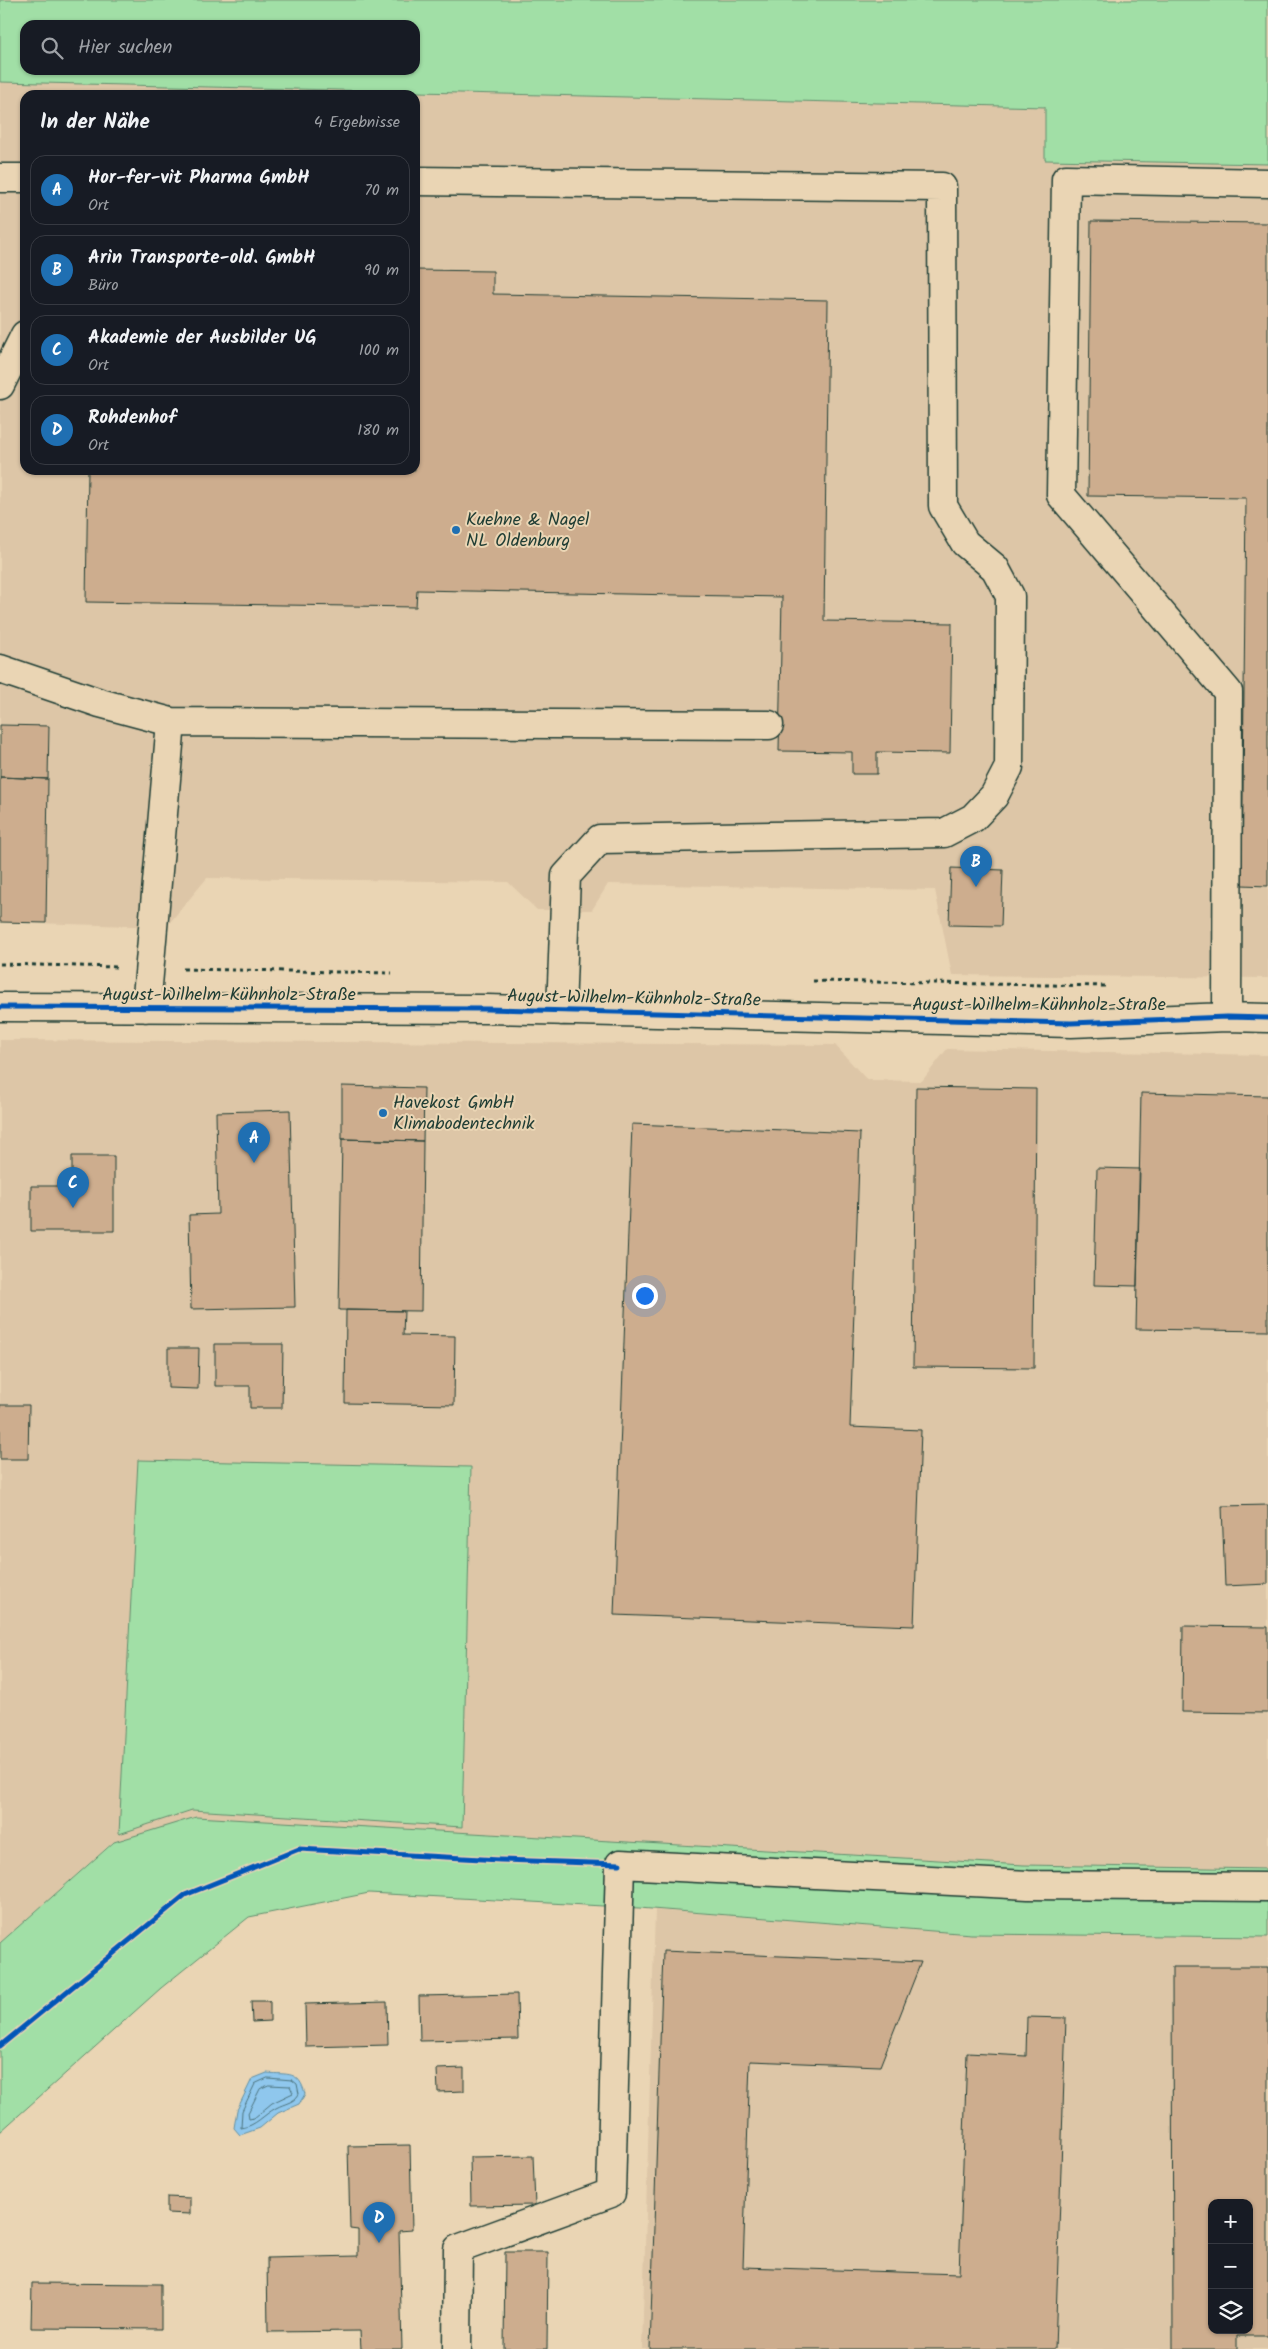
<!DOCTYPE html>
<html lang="de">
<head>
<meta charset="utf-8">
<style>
	body { margin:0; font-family:Kalam,sans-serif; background:#20242c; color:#f1f3f6 }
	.controls { position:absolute; right:15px; bottom:15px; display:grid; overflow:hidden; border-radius:10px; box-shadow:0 1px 4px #0004 }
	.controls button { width:45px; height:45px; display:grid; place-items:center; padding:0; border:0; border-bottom:1px solid #363941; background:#171b24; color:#f1f3f6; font:25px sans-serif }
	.you { position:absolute; left:644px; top:1295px; width:18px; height:18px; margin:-12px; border:4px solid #fff; border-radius:50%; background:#1a73e8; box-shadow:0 0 0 8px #1a73e833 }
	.badge { display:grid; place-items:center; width:32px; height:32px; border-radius:50%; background:#1f6fb2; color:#fff; font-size:16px; font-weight:700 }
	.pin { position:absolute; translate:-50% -41px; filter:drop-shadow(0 1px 2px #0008) }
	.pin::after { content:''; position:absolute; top:26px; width:18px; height:15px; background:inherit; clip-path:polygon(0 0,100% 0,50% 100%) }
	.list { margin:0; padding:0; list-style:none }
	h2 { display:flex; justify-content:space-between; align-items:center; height:65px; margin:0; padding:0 20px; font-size:21px }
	h2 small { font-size:16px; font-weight:400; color:#9ea1a6 }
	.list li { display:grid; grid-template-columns:32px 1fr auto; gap:15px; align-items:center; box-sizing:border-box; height:70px; margin:0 10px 10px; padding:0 10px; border:1px solid #363941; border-radius:15px }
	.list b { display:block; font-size:19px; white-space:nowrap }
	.list p { margin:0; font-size:16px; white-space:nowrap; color:#9ea1a6 }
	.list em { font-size:16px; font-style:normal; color:#9ea1a6 }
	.icon { flex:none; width:28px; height:28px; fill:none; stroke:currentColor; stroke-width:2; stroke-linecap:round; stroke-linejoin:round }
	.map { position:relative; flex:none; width:1268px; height:2349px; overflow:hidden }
	.search { position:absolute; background:#171b24; box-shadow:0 1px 4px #0004; left:20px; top:20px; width:400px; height:55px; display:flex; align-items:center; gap:12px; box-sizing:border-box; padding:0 18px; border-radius:15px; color:#9ea1a6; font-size:19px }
	.panel { position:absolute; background:#171b24; box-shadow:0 1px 4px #0004; left:20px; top:90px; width:400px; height:385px; border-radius:15px }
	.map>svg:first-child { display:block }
</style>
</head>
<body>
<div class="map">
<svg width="1268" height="2349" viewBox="0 0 1268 2349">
	<rect width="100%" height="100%" fill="#ead5b4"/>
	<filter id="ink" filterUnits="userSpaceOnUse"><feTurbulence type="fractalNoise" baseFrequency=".02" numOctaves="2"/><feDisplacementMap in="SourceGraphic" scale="10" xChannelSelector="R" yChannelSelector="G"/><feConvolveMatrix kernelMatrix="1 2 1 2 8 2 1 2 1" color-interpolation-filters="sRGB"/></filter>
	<g filter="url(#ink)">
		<!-- built -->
		<path fill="#ddc6a7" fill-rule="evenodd" d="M0 82 1046 107V160L1268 164V978L952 975 935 890 608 884 592 910H537L508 882 207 878 166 927 0 922ZM25 95H415V470H25Z
			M0 1040 835 1045 867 1080 922 1081 947 1049 1268 1055V1869L1024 1865 470 1834 113 1842 0 1943ZM471 1467 462 1827 192 1810 119 1834Z
			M655 1910 971 1934 1268 1937V2349H642ZM1212 2203H1249V2330H1212Z"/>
		<!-- green -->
		<path fill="#a1dfa6" stroke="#608e6d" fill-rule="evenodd" d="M0 0H1268V164L1045 160V107L0 82ZM25 25H415V70H25Z
			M138 1460 471 1467 462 1827 192 1810 119 1834Z
			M196 1817 1024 1865 1268 1869V1937L971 1934 639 1908 369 1893 249 1917 161 1988 0 2132V1943L114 1842Z"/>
		<!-- water -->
		<path fill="#8fc7ed" stroke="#6290a3" d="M267 2073C288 2075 299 2070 305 2094L299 2104 278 2113 260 2128 240 2135 234 2128 237 2110 252 2079Z"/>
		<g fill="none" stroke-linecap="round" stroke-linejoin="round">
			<!-- shore -->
			<path stroke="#4c747e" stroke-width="1" d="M268 2078 292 2080 297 2084 299 2094C294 2103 285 2103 276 2108 263 2115 256 2126 241 2128L242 2111 255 2084Z
				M269 2085 290 2086 293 2093 272 2103 254 2118 249 2119 248 2113 260 2089Z"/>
		</g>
		<!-- building -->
		<path fill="#cdad8e" stroke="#1f3d34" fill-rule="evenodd" d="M1091 221 1268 223V886L1242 885 1246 498 1088 496Z
			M415 270 493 271V294L828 300 824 621 952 623 950 753 877 752V774H852V752L779 751 782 597 417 590 416 607 86 602 88 470H415Z
			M0 725 49 726 48 779 0 777Z
			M0 777 48 779 46 923 0 922Z
			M951 868 1003 870 1001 926 949 925Z
			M342 1086 424 1088 423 1141 342 1139Z
			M916 1087 1036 1089 1034 1368 913 1367Z
			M1141 1093 1268 1096V1331L1136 1329Z
			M290 1110 295 1307 191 1309 189 1215 218 1214 216 1112Z
			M632 1124 860 1133 850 1427 921 1430 914 1626 614 1615Z
			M342 1139 423 1141 421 1311 339 1310Z
			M72 1156H114V1231H31V1186H72Z
			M1097 1168 1140 1169 1137 1286 1094 1285Z
			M346 1310 404 1311 403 1335 455 1336 454 1405 345 1403Z
			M215 1344H283L282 1408H250V1386H215Z
			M168 1348H199L198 1389 168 1388Z
			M0 1405H29L28 1459H0Z
			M1268 1505V1584L1225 1586 1222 1506Z
			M1183 1626 1268 1627V1713L1182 1712Z
			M663 1951 921 1962 880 2066 750 2061 743 2267 959 2274 967 2053 1026 2056 1027 2017 1066 2018 1055 2349H650Z
			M1172 1967H1268V2336H1237V2349H1173ZM1212 2203H1249V2330H1212Z
			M517 1994 518 2039 420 2041 419 1996Z
			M251 2001H270V2021L252 2022Z
			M387 2002 388 2045 306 2047 305 2004Z
			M464 2068V2091L438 2092 437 2069Z
			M410 2145 412 2230 399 2231 402 2349H361L360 2331 268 2332 267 2258 358 2256V2230L350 2229 348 2146Z
			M533 2156 535 2205 471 2206 470 2157Z
			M167 2197 190 2198V2214L167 2213Z
			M505 2252H548L547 2349H504Z
			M32 2283 161 2284V2329L31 2328Z"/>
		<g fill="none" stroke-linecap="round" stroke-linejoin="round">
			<!-- minor casing -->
			<g stroke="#1f3d34" stroke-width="31">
				<path id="minor" d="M0 178H25
					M415 181 942 187 943 506 965 543 995 568 1010 596 1009 767 994 796 973 818 944 833 600 839 566 876 561 1011
					M0 385 25 335
					M0 669 100 703 171 722 769 725
					M0 1007 487 1009 1071 1023 1227 1017 1268 1018
					M146 1008 171 722
					M1227 1017 1228 692 1061 495 1066 179 1268 183
					M457 2349 458 2249 611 2193 620 1864 1028 1885 1268 1887"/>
			</g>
			<!-- path -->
			<path stroke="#1f3d34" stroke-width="3" stroke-dasharray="4 4" stroke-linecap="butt" d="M0 964 117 967
				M183 969 392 973
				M813 981 1107 986"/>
			<!-- minor -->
			<use href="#minor" stroke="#ead5b4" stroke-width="28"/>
			<!-- cycleway casing -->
			<g stroke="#ead5b4" stroke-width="8">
				<path id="cycleway" d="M0 1007 487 1009 1071 1023 1227 1017 1268 1018
					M0 2046 185 1895 299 1849 500 1860 620 1864"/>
			</g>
			<!-- cycleway -->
			<use href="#cycleway" stroke="#0057b8" stroke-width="5"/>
		</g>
	</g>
	<!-- markers -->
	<g fill="#1f6fb2" stroke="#ead5b4" stroke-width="2">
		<circle cx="456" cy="530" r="5"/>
		<circle cx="383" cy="1113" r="5"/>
	</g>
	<g text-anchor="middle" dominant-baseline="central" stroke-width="4" stroke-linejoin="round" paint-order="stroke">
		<!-- poi labels -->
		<g font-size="18" fill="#1f3d34" stroke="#ead5b4" text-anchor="start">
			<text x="466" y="520">Kuehne &amp; Nagel<tspan x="466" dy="21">NL Oldenburg</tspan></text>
			<text x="393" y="1103">Havekost GmbH<tspan x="393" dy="21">Klimabodentechnik</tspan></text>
		</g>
		<!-- street labels -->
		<g font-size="18" fill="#1f3d34" stroke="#ead5b4">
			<text x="229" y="995">August-Wilhelm-Kühnholz-Straße</text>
			<text transform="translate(634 999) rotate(1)">August-Wilhelm-Kühnholz-Straße</text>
			<text x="1039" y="1005">August-Wilhelm-Kühnholz-Straße</text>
		</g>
	</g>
</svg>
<div class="controls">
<button>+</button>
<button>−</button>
<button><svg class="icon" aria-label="layers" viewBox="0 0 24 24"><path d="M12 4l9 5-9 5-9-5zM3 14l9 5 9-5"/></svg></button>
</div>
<div class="you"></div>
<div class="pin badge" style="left:254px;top:1163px">A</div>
<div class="pin badge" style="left:976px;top:887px">B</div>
<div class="pin badge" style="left:73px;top:1208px">C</div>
<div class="pin badge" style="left:379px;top:2243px">D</div>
<div class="search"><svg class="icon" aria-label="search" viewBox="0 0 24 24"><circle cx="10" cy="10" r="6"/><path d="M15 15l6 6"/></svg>Hier suchen</div>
<section class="panel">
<h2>In der Nähe<small>4 Ergebnisse</small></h2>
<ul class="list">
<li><span class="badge">A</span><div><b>Hor-fer-vit Pharma GmbH</b><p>Ort</p></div><em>70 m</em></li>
<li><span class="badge">B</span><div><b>Arin Transporte-old. GmbH</b><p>Büro</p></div><em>90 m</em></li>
<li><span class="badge">C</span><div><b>Akademie der Ausbilder UG</b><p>Ort</p></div><em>100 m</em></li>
<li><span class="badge">D</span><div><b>Rohdenhof</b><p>Ort</p></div><em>180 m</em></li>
</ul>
</section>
</div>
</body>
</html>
